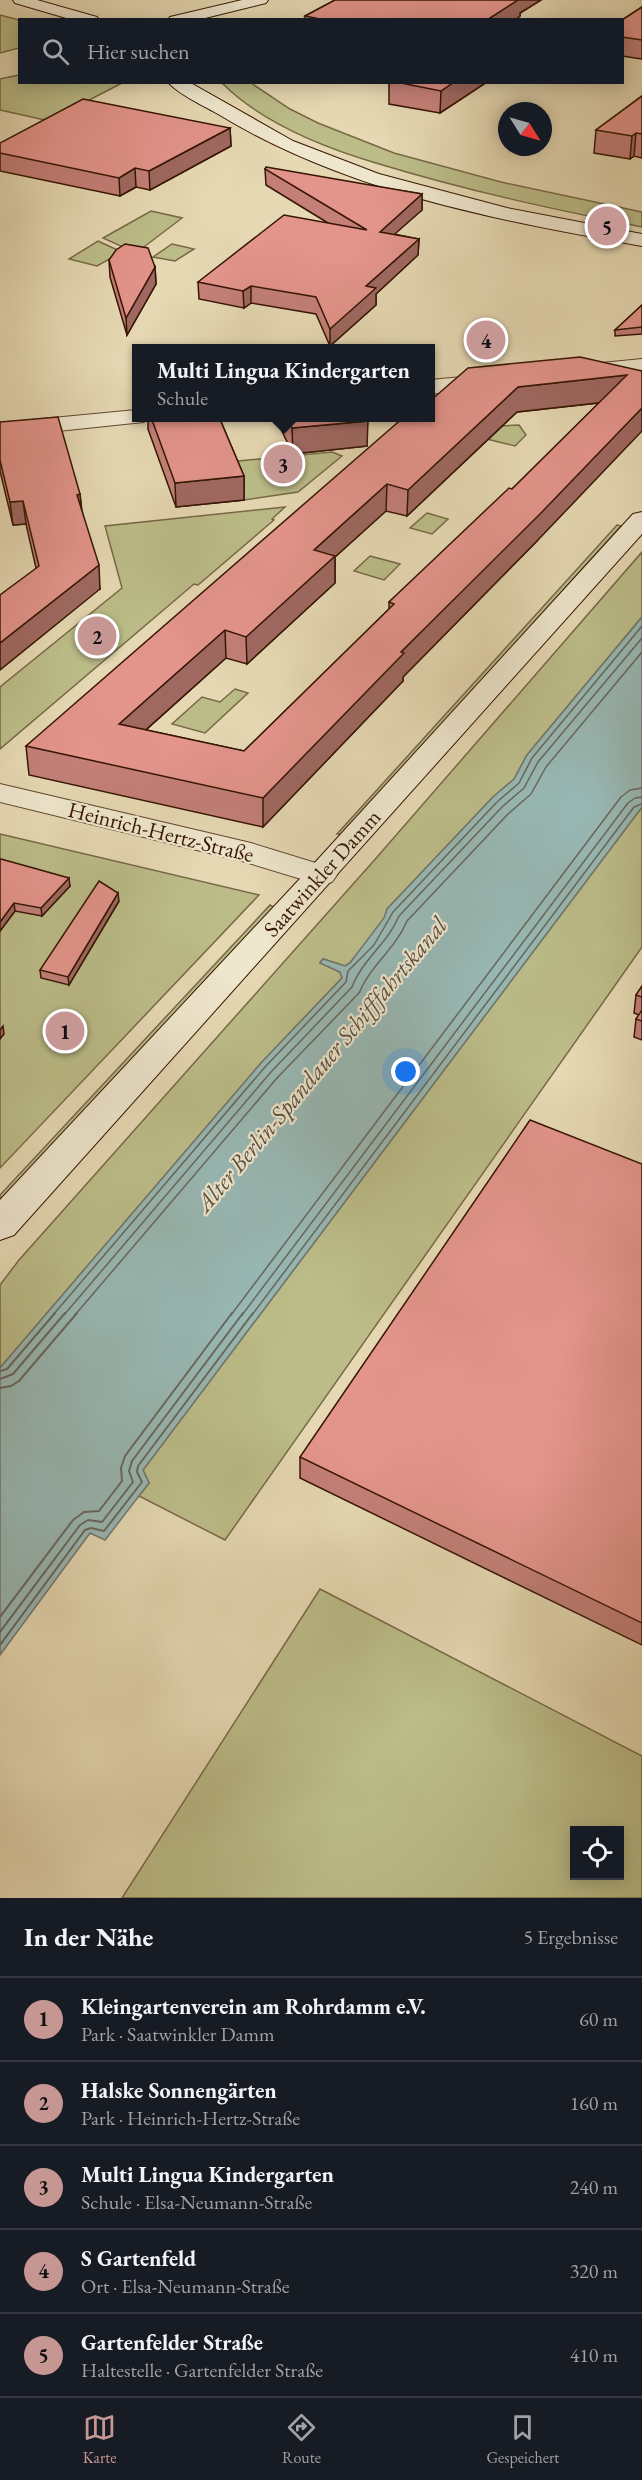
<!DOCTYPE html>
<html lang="de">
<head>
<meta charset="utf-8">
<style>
	body { margin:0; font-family:"EB Garamond",serif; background:#20242c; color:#f1f3f6 }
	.controls { position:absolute; right:18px; bottom:18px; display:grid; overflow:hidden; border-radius:0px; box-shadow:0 3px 15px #0003 }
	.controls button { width:54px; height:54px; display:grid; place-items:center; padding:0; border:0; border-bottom:2px solid #363941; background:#171b24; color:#f1f3f6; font:30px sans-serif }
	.compass { position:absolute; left:498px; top:102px; width:54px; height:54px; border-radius:50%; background:#171b24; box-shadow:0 3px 15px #0003; rotate:127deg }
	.you { position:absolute; left:406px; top:1072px; width:21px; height:21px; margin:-15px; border:4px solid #fff; border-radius:50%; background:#1a73e8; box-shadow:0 0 0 9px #1a73e833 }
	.badge { display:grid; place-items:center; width:39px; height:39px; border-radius:50%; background:#c59692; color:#111; font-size:20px; font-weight:700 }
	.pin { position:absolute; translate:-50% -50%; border:3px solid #fff; box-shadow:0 2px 6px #0006 }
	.popup { position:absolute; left:132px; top:344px; width:303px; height:78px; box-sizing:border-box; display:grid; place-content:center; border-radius:0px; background:#171b24; filter:drop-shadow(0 2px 4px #0005); font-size:20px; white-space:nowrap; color:#9ea1a6 }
	.popup b { font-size:22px; color:#f1f3f6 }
	.popup::after { content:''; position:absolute; left:50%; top:100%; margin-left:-12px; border:12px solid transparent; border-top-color:#171b24 }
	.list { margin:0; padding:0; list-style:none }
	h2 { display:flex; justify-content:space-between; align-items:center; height:78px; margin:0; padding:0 24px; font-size:26px }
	h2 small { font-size:20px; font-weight:400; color:#9ea1a6 }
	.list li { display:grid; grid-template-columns:39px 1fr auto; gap:18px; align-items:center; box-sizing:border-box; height:84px; padding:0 24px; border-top:2px solid #363941 }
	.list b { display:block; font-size:22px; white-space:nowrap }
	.list p { margin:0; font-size:20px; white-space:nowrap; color:#9ea1a6 }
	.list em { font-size:20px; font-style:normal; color:#9ea1a6 }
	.icon { flex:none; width:33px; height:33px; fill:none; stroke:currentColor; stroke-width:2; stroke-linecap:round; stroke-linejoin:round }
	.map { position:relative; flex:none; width:642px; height:1898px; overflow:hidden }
	.search { position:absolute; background:#171b24; box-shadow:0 3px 15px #0003; left:18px; right:18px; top:18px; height:66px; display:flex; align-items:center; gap:15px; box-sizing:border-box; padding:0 21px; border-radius:0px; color:#9ea1a6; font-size:22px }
	.sheet { height:498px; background:#171b24 }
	nav { display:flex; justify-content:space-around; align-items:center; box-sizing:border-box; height:84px; border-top:2px solid #363941; background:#171b24; font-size:16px; color:#9ea1a6 }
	nav a { display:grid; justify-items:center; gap:3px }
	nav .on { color:#c59692 }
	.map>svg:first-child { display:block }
</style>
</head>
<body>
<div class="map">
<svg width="642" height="1898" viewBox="0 0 642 1898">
	<rect width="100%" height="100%" fill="#e5d8b2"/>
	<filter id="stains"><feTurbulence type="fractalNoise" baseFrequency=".00333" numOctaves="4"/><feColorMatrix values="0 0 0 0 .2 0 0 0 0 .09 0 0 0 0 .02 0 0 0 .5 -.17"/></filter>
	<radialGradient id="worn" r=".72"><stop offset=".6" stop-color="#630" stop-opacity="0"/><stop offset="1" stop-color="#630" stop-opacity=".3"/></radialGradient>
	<!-- green -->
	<path fill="#bbbc88" stroke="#786846" stroke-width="1.5" fill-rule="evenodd" d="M0 15 19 20V48L0 53Z
		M19 75 20 82 122 83 49 121 0 110V79Z
		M222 83H251L290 109 318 123 394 153 501 182 642 212V227C552 209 464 190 376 163 322 147 262 123 222 83Z
		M151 211 182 218 136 253 103 238Z
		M98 241 122 252 97 266 69 259Z
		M172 244 194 249 175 261 153 257Z
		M519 425 526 435 515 446 487 439 501 426Z
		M332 452 342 456 298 492 244 500 231 468 238 461Z
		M285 507 272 519 274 520 198 585 194 584 0 749V687L122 588 105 526Z
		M427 513 448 519 432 534 410 528Z
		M617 525 621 526 343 834H337Z
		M642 552V617L527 755 514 779 493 797 387 909 385 918 350 963 345 966 323 959 320 963 340 972 342 978 261 1063 0 1368V1285L19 1260 378 856Z
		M370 556 400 564 384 580 354 571Z
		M235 689 248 693 205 733 172 724 202 697 220 702Z
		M642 807V947L225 1540 139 1496 149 1483 143 1470Z
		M0 834 259 895 0 1168Z
		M270 905 275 908 0 1205V1195Z
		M320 1589 642 1756V1898H122ZM574 1830H620V1876H574Z"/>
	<!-- water -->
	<path fill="#98b8b4" stroke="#71776d" stroke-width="1.5" d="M642 617V807L143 1470 149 1483 105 1540 90 1533 0 1655V1368L261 1063 342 978 340 972 320 963 323 959 345 966 350 963 384 918 387 909 493 797 514 779 527 755Z"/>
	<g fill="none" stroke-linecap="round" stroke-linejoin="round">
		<!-- shore-far1 -->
		<path stroke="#67665c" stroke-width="1.5" d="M53 1315 265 1067 346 982 348 971 374 945 393 912 497 802 519 783 532 758 642 626
			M64 1315 271 1072 352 987C362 960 388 943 399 916L502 807 524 788 538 762 642 638
			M75 1315 277 1078 359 993C370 966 396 948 407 921L508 814 531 794 546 767 642 652
			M231 1315 621 797 630 790 642 788
			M242 1315 628 803 635 798 642 797
			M252 1315 634 807 642 804"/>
		<!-- shore -->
		<path stroke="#67665c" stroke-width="2" d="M0 1371 7 1369 55 1313
			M0 1379 13 1374 65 1313
			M0 1388 11 1386 19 1381 77 1313
			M0 1617 73 1520 84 1512 99 1511 122 1481 121 1468 125 1456 232 1313
			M0 1632 80 1525 88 1520 102 1522 133 1482 129 1471 132 1461 243 1313
			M0 1645 85 1530 91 1528 104 1531 142 1482 137 1472 138 1466 253 1313"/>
		<!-- street casing -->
		<g stroke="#62462f" stroke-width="2">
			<path id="street" d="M642 359V373L581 379 573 377 570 372 573 367 581 365Z
				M494 374 502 376 505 381 502 386 430 394V380Z
				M136 410V418H147L144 422 0 437V423Z
				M0 784 251 843 332 868 337 875 332 882 321 885 242 861 0 802Z"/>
		</g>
		<!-- secondary casing -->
		<g stroke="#361503" stroke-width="2">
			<path id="secondary" d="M13 0H37L97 17 99 20H73L15 3Z
				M242 0H268L266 3 197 20H168L170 17Z
				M168 82H189L293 141 379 174 507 208 642 234V246C496 220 346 192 218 114 204 106 178 94 168 82Z
				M642 512V534L14 1235 0 1240V1200L310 868 633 514Z"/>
		</g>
		<!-- street -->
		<use href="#street" fill="#eee6cd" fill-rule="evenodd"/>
		<!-- secondary -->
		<use href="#secondary" fill="#eee6cd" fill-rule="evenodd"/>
	</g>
	<!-- wall -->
	<path fill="#c37f78" stroke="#361503" stroke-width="1.5" fill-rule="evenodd" d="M335 0H541L520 13V16L515 20H305V16Z
		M642 7V59L622 56V20Z
		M389 82H487L440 113 389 104Z
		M642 96V158L634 156 630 159 594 153 596 130Z
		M230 128 231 146 150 190 136 187 120 196 0 171V143Z
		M265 169 422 194V210L394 234 419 239 418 255 376 294V305L330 346 316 314 251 303 244 308 199 299 198 282 328 223 266 185Z
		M109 260 155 267 156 284 127 335 110 277Z
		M642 305V334L615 336V330Z
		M642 371 537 541 403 677V681L263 827 29 775 26 746 430 417ZM599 403 512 489 389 602V609L244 751 146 730 226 658 247 664 335 583V557L386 511 407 516 517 412Z
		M148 417H219L244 476V500L176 507 148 429Z
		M275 417H366L367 446 293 454Z
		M0 422 80 494 82 511 100 589 36 568 26 524 13 525 0 471Z
		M0 860 70 886 42 916 15 911 0 931Z
		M119 901 69 985 41 978 40 970Z
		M642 986V1040L634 1037 636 1019 639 1015 634 1013 636 995Z
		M642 1164V1645L300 1478V1457Z"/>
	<!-- shaded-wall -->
	<path fill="#9f6861" stroke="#361503" stroke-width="1.5" d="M517 0H541L520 13V16L515 20H487Z
		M454 82H487L440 113 441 91Z
		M230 128 231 146 150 190 149 171Z
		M636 133 634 156 630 159 632 136Z
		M135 168 136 187 120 196 119 178Z
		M422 194V210L379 248 380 232Z
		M419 239 418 255 376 294V305L330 346V329L366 286Z
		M155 267 156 284 127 335 126 318Z
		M251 286V303L244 308 243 291Z
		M627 375 624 400 517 412 407 516 408 490 518 387Z
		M642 408V431L537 541 403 677V681L263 827V798L401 652Z
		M368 421 367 446 293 454 292 428Z
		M244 476V500L176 507 175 483Z
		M387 484 386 511 335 557V583L247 664 246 637 314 550Z
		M80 494 82 517 77 495Z
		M23 501 26 524 13 525 10 502Z
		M99 565 100 589 0 670V643Z
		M225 630 226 658 121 752 119 724Z
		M69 878 70 886 42 916 41 908Z
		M118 893 119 901 69 985 68 977Z
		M14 903 15 911 0 931V922Z
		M3 1026 4 1034 0 1039V1030Z"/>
	<!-- building -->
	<path fill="#e3948b" stroke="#361503" stroke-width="1.5" fill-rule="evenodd" d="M335 0H518L487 20H325L305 16Z
		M642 7V40L622 37V20Z
		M396 82H454L441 91Z
		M642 96V134L636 133 632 136 596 130Z
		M83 99 230 128 149 171 135 168 119 178 0 153V143Z
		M266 167 422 194 380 232 419 239 366 286 376 288 330 329 316 297 251 286 243 291 198 282 284 215 367 230 265 169Z
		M125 244 148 248 155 267 126 318 109 260 116 250Z
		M642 305V327L615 330Z
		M580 357 642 371V408L540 514 401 652 404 653 263 798 26 746 404 417H430V401L468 368ZM627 375 512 489 509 488 389 602 394 604 244 751 119 724 225 630 246 637 335 556 314 550 387 484 408 490 518 387Z
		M58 417 80 494 77 495 99 565 0 643V595L39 566 23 501 10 502 0 460V422Z
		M151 417H219L244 476 175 483Z
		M287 417H366L368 421 292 428Z
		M1 859 69 878 41 908 14 903 0 922V860Z
		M99 881 118 893 68 977 40 970Z
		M642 986V997L636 995Z
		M642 1010V1021L636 1019Z
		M530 1120 642 1164V1623L300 1457Z"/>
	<g text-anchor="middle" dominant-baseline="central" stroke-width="4.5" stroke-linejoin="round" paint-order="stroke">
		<!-- street labels -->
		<g font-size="22" fill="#361503" stroke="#eee6cd">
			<text transform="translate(161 832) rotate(14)">Heinrich-Hertz-Straße</text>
			<text transform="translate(322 873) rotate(-48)">Saatwinkler Damm</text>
		</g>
		<!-- water labels -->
		<g font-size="24" font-style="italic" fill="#584e41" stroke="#eee6cd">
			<text transform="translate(321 1064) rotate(-50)">Alter Berlin-Spandauer Schifffahrtskanal</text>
		</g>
	</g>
	<rect width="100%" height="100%" filter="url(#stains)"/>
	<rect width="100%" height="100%" fill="url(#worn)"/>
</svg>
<div class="controls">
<button><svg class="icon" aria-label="locate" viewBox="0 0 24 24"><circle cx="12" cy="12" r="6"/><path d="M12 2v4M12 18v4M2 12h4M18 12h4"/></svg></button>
</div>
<svg class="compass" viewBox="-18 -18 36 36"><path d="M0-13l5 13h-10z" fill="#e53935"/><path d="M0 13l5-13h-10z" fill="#9ea1a6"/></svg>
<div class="you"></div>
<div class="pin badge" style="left:65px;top:1031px">1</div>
<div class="pin badge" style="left:97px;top:636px">2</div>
<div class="pin badge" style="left:283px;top:464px">3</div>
<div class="popup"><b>Multi Lingua Kindergarten</b>Schule</div>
<div class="pin badge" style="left:486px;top:340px">4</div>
<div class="pin badge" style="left:607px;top:226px">5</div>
<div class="search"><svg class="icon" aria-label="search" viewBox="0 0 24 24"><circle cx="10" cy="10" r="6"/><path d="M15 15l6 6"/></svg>Hier suchen</div>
</div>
<section class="sheet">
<h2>In der Nähe<small>5 Ergebnisse</small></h2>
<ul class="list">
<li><span class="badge">1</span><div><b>Kleingartenverein am Rohrdamm e.V.</b><p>Park · Saatwinkler Damm</p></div><em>60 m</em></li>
<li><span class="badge">2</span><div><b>Halske Sonnengärten</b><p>Park · Heinrich-Hertz-Straße</p></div><em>160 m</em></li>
<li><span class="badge">3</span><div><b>Multi Lingua Kindergarten</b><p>Schule · Elsa-Neumann-Straße</p></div><em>240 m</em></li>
<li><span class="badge">4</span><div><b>S Gartenfeld</b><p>Ort · Elsa-Neumann-Straße</p></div><em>320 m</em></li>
<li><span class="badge">5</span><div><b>Gartenfelder Straße</b><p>Haltestelle · Gartenfelder Straße</p></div><em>410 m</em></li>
</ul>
</section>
<nav>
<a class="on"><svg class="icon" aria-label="map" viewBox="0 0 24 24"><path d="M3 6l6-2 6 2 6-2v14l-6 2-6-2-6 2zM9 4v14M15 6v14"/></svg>Karte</a>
<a><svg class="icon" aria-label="directions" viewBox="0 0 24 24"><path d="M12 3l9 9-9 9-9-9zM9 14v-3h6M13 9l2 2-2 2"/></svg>Route</a>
<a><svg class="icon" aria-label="saved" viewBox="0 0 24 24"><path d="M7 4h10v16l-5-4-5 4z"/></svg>Gespeichert</a>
</nav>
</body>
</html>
